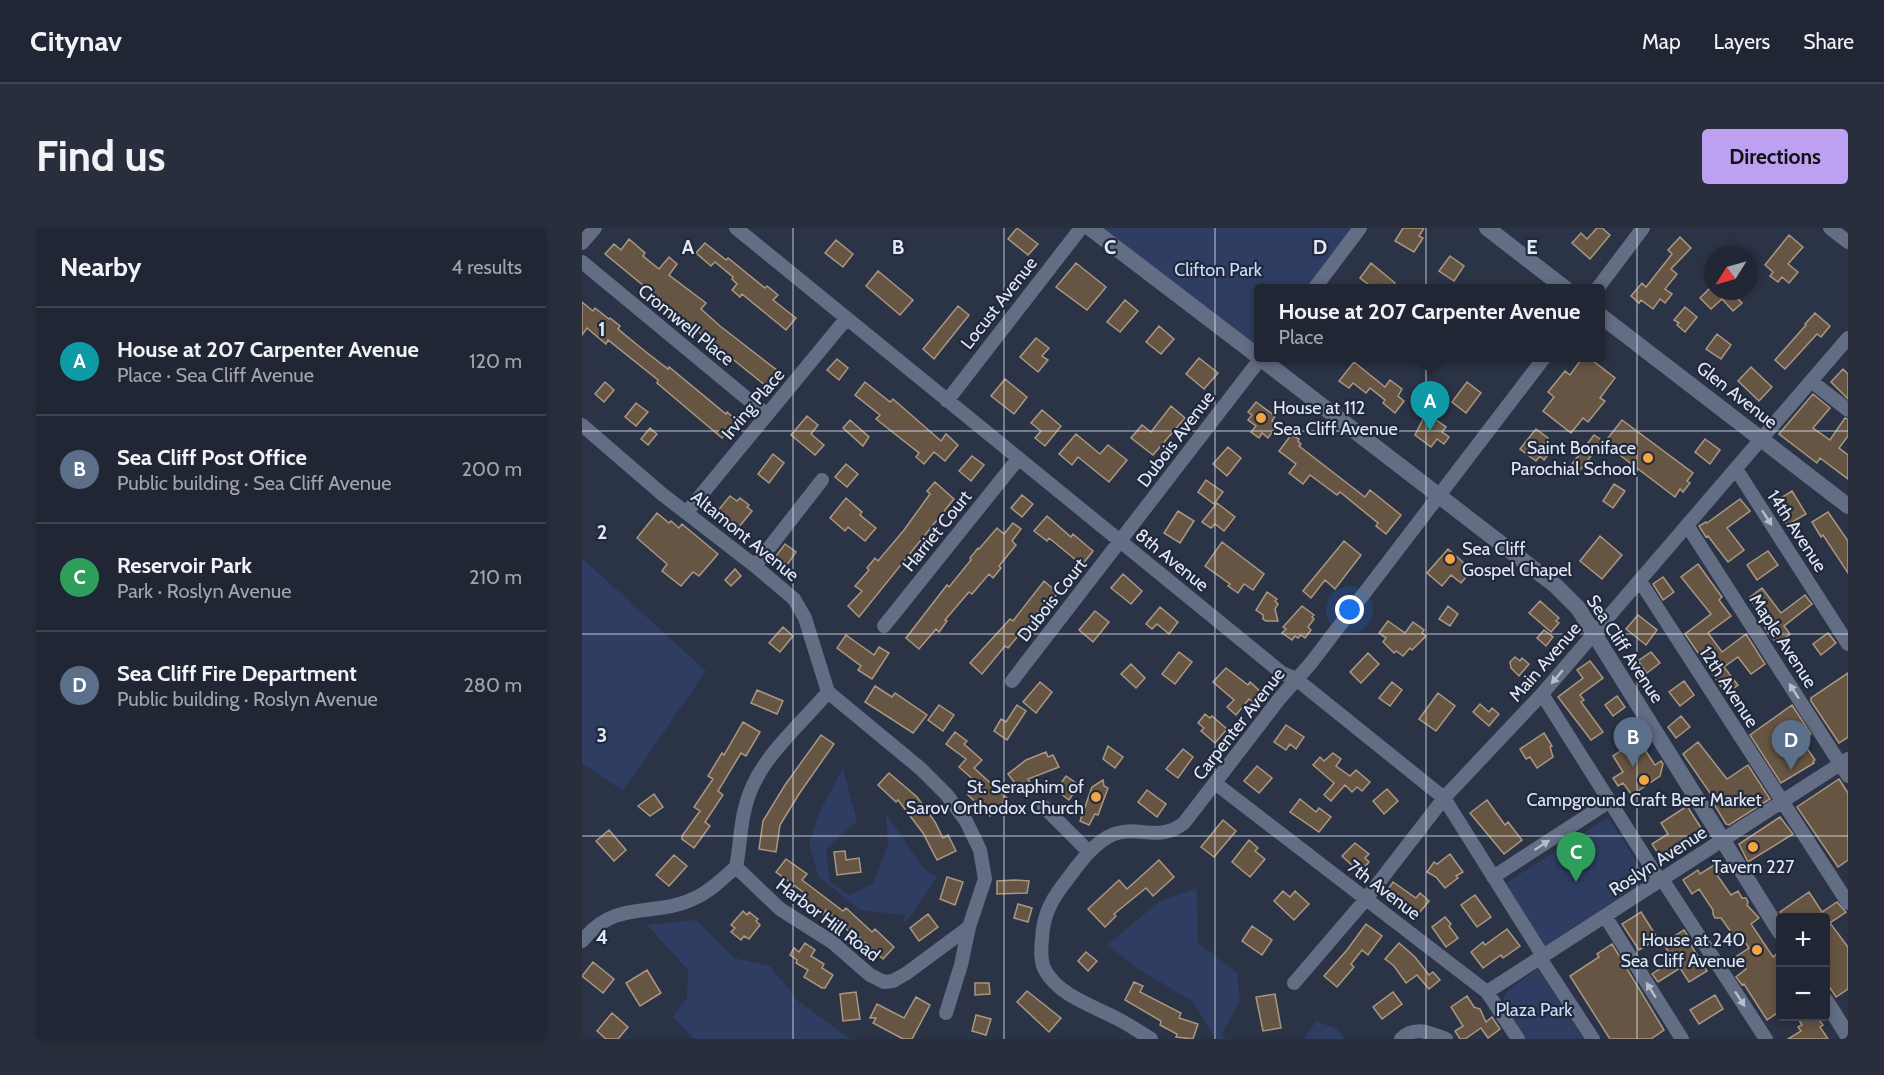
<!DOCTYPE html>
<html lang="en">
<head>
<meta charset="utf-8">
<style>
	body { margin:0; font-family:Cabin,sans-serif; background:#282e3c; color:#f1f3f6 }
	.controls { position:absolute; right:18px; bottom:18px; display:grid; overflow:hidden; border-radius:6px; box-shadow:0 3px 9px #0003 }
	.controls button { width:54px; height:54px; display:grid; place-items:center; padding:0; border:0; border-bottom:2px solid #3d434f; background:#202634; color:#f1f3f6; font:30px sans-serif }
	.compass { position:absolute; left:1122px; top:18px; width:54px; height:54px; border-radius:50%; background:#202634; box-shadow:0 3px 9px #0003; rotate:233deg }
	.you { position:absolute; left:768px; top:382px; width:21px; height:21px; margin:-15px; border:4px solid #fff; border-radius:50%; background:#1a73e8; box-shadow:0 0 0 9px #1a73e833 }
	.badge { display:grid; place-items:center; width:39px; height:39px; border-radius:50%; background:#bca0f2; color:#fff; font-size:20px; font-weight:700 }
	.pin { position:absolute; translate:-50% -50px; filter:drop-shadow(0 2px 3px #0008) }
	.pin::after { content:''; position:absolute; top:32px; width:21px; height:18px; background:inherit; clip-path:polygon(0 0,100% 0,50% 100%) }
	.popup { position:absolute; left:672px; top:56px; width:351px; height:78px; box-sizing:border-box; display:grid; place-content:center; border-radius:6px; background:#202634; filter:drop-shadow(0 2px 4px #0005); font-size:20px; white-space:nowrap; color:#a2a5ac }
	.popup b { font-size:22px; color:#f1f3f6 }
	.popup::after { content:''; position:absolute; left:50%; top:100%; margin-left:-12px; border:12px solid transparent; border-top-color:#202634 }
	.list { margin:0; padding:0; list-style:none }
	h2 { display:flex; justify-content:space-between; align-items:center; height:78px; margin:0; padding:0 24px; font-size:26px }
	h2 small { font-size:20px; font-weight:400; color:#a2a5ac }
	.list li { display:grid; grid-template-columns:39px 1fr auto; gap:18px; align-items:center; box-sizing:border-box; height:108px; padding:0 24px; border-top:2px solid #3d434f }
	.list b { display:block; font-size:22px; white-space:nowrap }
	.list p { margin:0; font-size:20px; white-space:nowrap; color:#a2a5ac }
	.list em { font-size:20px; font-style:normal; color:#a2a5ac }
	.map { position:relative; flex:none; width:1266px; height:811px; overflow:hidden; border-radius:6px }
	header { display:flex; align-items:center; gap:36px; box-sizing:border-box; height:84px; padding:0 30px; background:#202634; border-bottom:2px solid #3d434f }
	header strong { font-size:28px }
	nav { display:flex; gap:33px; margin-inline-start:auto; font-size:21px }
	.intro { display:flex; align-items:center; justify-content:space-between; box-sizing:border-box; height:144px; padding:0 36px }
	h1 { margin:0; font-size:42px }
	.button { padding:15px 27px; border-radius:6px; background:#bca0f2; color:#111; font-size:21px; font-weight:700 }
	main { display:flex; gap:36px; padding:0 36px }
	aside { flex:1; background:#202634; border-radius:6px; box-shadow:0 3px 9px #0003 }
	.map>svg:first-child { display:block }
</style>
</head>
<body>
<header>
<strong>Citynav</strong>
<nav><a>Map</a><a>Layers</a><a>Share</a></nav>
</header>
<div class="intro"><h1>Find us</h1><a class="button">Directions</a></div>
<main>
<aside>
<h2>Nearby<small>4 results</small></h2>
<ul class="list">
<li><span class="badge" style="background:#0f9aa8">A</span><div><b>House at 207 Carpenter Avenue</b><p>Place · Sea Cliff Avenue</p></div><em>120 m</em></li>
<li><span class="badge" style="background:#5c6f8a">B</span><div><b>Sea Cliff Post Office</b><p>Public building · Sea Cliff Avenue</p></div><em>200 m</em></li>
<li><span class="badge" style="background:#2e9e5b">C</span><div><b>Reservoir Park</b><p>Park · Roslyn Avenue</p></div><em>210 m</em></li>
<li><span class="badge" style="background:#5c6f8a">D</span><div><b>Sea Cliff Fire Department</b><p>Public building · Roslyn Avenue</p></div><em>280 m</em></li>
</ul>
</aside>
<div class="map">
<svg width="1266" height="811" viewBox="0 0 1266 811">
	<rect width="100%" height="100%" fill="#2b3346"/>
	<!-- green -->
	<path fill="#2e3d61" d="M508 0H778L732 60 677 61V129Z
		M0 330 124 443 41 563 0 535Z
		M261 540 275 593 244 621 248 654 267 667 291 655 306 616 304 585 342 641 355 649 322 697 323 687 278 682 236 648 227 615 238 583Z
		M1026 589 1066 651 961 719 921 657Z
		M615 660 616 715 655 745 658 772 640 806 644 811H634L610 773 558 742 525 717 578 673Z
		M114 692 152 730 188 738 215 772 268 811H112L91 789 105 770 106 742 65 697Z
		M956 741 1002 811H941C912 767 914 769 956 741Z
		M734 793 755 801 763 811H722Z"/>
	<!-- building -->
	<path fill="#675543" stroke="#aa9782" stroke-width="1.5" d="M435 0 456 16 446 27 426 11Z
		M821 0H842L837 8 841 10 832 24 813 13Z
		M1015 0H1020L1028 7 1008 31 990 15 999 5 1005 11Z
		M1207 7 1221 19 1206 36 1216 44 1207 55 1200 49 1196 54 1188 48 1191 44 1183 37Z
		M1098 9 1109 20 1089 41 1095 46 1083 61 1090 66 1083 75 1078 71 1071 81 1059 72 1057 75 1049 68 1060 55 1064 59 1090 26 1086 22Z
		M47 11 63 25 61 28 77 41 87 29 95 36 87 47 124 75 119 81 138 98 196 143 184 158 107 96 105 99 93 89 96 86 23 26 32 16 39 22Z
		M254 12 271 26 261 39 243 25Z
		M123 15 144 32 146 30 183 60 185 58 196 67 191 72 214 90 204 102 160 66 158 69 150 62 155 56 150 51 151 49 133 34 129 38 114 25Z
		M868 28 882 38 872 53 857 43Z
		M494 35 524 59 505 82 474 59Z
		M789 35 813 55 809 60H791L778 50Z
		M296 43 331 72 318 87 284 58Z
		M1131 57V63H1148L1160 75 1151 83 1140 71 1129 81 1118 70Z
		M543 72 556 83 538 104 525 94Z
		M0 74 11 83 13 80 27 91 28 90 38 98 36 101 64 124 86 141 87 139 144 186 145 184 154 192 140 210 75 155 76 152 26 112 24 116 5 100 0 107Z
		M376 78 387 87 352 131 341 121Z
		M1103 79 1115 89 1103 104 1095 97 1097 95 1092 92Z
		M1233 85 1248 98 1239 109 1235 106 1203 141 1193 132 1224 97 1223 96Z
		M577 98 592 111 579 126 564 114Z
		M1135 106 1149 117 1139 131 1124 121Z
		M454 110 467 120 460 128 466 132 456 144 438 129Z
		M1001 129H1006L1033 150 1018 170 1023 173 1006 194 1001 190 989 205 961 183 972 169 966 164 983 143 988 147Z
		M617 130 636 145 622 161 604 146Z
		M255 131 266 140 257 152 245 142Z
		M772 134 803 159 808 152 820 161 816 168 822 173 813 185 801 175 803 172 788 160 784 165 771 155 767 160 757 153Z
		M1169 139 1190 159 1177 173 1156 153Z
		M1261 141 1266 146V171L1249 154Z
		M423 151 445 169 432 186 409 168Z
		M23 154 32 162 22 174 13 166Z
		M283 154 308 174 311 171 359 213 364 206 376 217 363 233 352 224 342 236 334 229 337 225 294 191 298 187 273 167Z
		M885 154 899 165 884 185 870 174Z
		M1231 166 1248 180 1231 200 1248 212 1263 190 1266 191V208L1257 220 1266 227V251L1238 230 1235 235 1197 206Z
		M674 174 693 188 690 193 695 196 694 199 686 210 680 205 677 210 669 204 674 198 666 192 670 187 666 184Z
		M54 175 66 184 54 198 43 189Z
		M589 178 603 190 571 227 549 210 560 197 569 204Z
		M460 182 479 198 463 218 453 210 459 203 449 195Z
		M844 185 864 199 860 204 867 209 862 216 855 211 849 219 833 207Z
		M225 188 236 197 229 206 242 217 233 227 209 207Z
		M268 192 287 209 281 218 261 200Z
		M1040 192 1111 245 1105 253 1108 255 1101 264 1098 261 1093 269 1022 215Z
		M68 200 75 206 66 217 59 211Z
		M954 201 966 210 960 218 968 224 962 232 958 228 954 233 938 221Z
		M494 206 518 226 526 217 545 232 527 254 496 229 490 237 477 226Z
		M709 207 717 211 716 213 719 216 717 218 783 269 788 262 819 287 804 306 794 298 796 295 758 264 755 267 728 247 721 256 707 245 714 236 697 223Z
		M1012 207 1021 213 998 242 990 236Z
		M1123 211 1138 222 1128 236 1113 224Z
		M646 219 659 230 645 248 631 236Z
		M191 226 202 235 187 255 176 246Z
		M390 228 402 237 389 253 377 243Z
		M264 236 276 246 265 259 253 249Z
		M624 252 641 264 632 276 616 264Z
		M353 254 372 271 277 389 266 378 280 363 273 358 287 342 285 340 293 330 296 333 322 302 348 266 345 263Z
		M1032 256 1043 263 1031 280 1021 273Z
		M1210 263 1224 286 1205 297 1191 275Z
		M440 267 451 276 440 289 429 280Z
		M148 268 155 273 158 270 167 277 165 279 170 283 157 299 150 293 148 297 134 285Z
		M264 270 280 284 278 287 294 300 283 313 266 299 263 303 248 290Z
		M1158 271 1168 283 1145 300 1162 322 1146 334 1126 308 1124 309 1117 298 1124 294 1125 295Z
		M635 275 653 289 642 303 633 296 629 300 620 294Z
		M596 283 612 293 598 315 582 305Z
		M1246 284 1266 313V345L1241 307 1239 309 1230 294Z
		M75 285 87 295 89 293 97 300 100 296 136 326 117 348 111 344 99 358 80 343 85 336 55 310Z
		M465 288 489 309 491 306 511 323 500 337 467 310 465 313 452 303Z
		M431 295 439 301 430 313 434 317 417 338 419 340 411 350 407 346 390 366 387 364 363 392 365 393 357 404 354 401 337 421 324 410 365 357 367 359 389 332 388 330 396 320 397 321 415 300 422 306Z
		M1018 308 1040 327 1020 351 998 333Z
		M762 313 779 327 753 361 743 352 729 370 721 363Z
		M640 314 682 346 671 362 662 356 656 365 646 358 648 356 623 338Z
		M203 316 214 324 205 337 194 328Z
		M866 321 890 342 879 355 869 347 860 358 845 345Z
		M1186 323 1196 337 1175 352 1165 337Z
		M1116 336 1140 369 1137 372 1149 388 1126 405 1140 424 1164 406 1183 436 1169 446 1156 429 1142 439 1156 457 1144 466 1103 406 1129 386 1099 349Z
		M153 341 159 348 149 358 143 352Z
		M541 346 560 363 549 376 529 360Z
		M1081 349 1092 364 1081 372 1071 356Z
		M462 353 476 365 459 385 457 383 426 420 423 418 400 446 388 435 428 391 431 393Z
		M1180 360 1199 385 1223 367 1230 376 1202 398 1208 406 1195 416 1183 400 1187 396 1167 370Z
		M685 364 695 371 693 373 696 376 693 381 696 393H684L681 391V387L674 382Z
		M958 373 977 390 974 393 977 395 969 404 947 385Z
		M720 378 732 387 730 389 732 391 726 399 729 402 723 410 719 407 716 410 713 408 710 412 700 405 704 401 701 399Z
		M866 378 876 386 868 398 857 391Z
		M578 379 596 394 587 406 575 396 570 401 564 396Z
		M513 383 527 394 511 414 497 402Z
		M1056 387 1075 402 1064 417 1044 401Z
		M806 393 823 405 831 394 842 402 840 405 844 408 830 422 828 420 821 428 814 423 812 425 801 414 804 410 797 405Z
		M201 399 211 408 198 424 187 415Z
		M962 402 971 409 964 418 955 410Z
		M1246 405 1254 415 1239 427 1231 416Z
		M264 407 292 427 297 419 307 425 290 451 276 442 279 438 255 420Z
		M597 424 610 434 593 456 580 446Z
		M1069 424 1078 435 1065 445 1056 433Z
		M786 425 797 436 779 455 768 444Z
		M933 429 938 433 940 430 947 436 937 448 929 440 928 434Z
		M1008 433 1021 450 998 467 1002 472 999 474 1021 504 1009 512 976 469 1001 450 995 442Z
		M549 436 563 450 554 460 539 446Z
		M644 440 666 457 668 454 680 465 672 475 667 471 654 487 645 479 652 472 631 454Z
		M1266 445V509L1257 515 1229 473V470Z
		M1102 453 1112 467 1098 478 1087 464Z
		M458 454 470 464 454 485 441 474Z
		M810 454 820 462 808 478 797 470Z
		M293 458 310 469 313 465 345 487 331 505 283 474Z
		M175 462 201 473 195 486 169 475Z
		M856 465 873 478 854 503 837 491Z
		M1035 468 1043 479 1031 488 1023 477Z
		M898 476 907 484 910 480 917 486 907 498 891 484Z
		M357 477 372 487 361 503 346 492Z
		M435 477 444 483 425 512 412 503 419 491 424 494Z
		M1210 477 1229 506 1220 513 1233 532 1231 534 1232 535 1199 555 1168 507Z
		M623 486 628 490 630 488 645 501 633 515 619 503 622 500 616 495Z
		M1099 488 1108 499 1094 510 1086 499Z
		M161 494 178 504 164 528 159 525 136 563 141 567 123 594 128 598 112 620 100 611V608L118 583 112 579 131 551 126 548 140 525 142 527Z
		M704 497 722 509 714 521 708 516 704 522 692 514Z
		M373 504 385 513 382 516 400 532 392 540 425 570 408 588 385 566 395 555 377 539 384 531 364 516Z
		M962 505 970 518 968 519 971 529 955 540 948 529 944 531 938 521Z
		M239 507 252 516 217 566 198 597 194 624 177 621 181 593 203 557Z
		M1056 511 1073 537 1079 533 1081 536 1078 548 1050 567 1041 555 1036 558 1031 550 1041 544 1031 528Z
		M1116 514 1145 551 1166 537 1188 571 1147 597 1144 596 1130 573 1133 572 1101 526Z
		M526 518 541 529 533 540 521 531Z
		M601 521 611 529 596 550 584 541Z
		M464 524 466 529 471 527 477 539 446 551 448 554 438 562 426 546 444 532Z
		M751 525 759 531 754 538 768 548 774 542 788 554 780 563 775 559 770 564 763 557 749 573 742 567 752 555 731 537 738 529 742 533Z
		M675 538 690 550 677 565 662 553Z
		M307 545 335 569 353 594 361 610 366 607 374 623 355 632 341 605 316 572 314 574 296 557Z
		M484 548 497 557 487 572 474 562Z
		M1257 551 1266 565V632L1256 639 1215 579Z
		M521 552 522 558 526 560 516 587 513 586 507 597 498 593 510 559Z
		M805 561 816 573 802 586 791 573Z
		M565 562 584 576 575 589 556 574Z
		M72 566 81 579 68 588 56 578Z
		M718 571 734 584 737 580 749 589 737 604 708 584Z
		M905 572 923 597 926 594 940 612 922 626 888 585Z
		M1105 578 1123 606 1081 633 1070 616 1086 606 1079 595Z
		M1198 589 1211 606 1166 634 1157 616Z
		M641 592 654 603 632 629 619 619Z
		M27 602 44 622 32 633 14 613Z
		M667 612 676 620 673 623 683 631 668 649 650 634Z
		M773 615 787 626 783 630 787 634 778 645 760 628Z
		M263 623 264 632 277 630 279 644 255 647 252 624Z
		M868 626 881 644 874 648 876 650 863 660 854 649 845 644 852 634 855 636Z
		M92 627 105 638 87 658 74 647Z
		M204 631 225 646 220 652 261 683 264 680 290 704 293 701 312 719 301 731 276 708 274 710 244 682 241 686 222 672 225 667 194 644Z
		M577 632 592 649 571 668 564 660 532 686 534 688 523 699 506 681 537 652 545 661Z
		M1137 634 1143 642 1135 647 1149 667 1156 663 1160 670H1164L1166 674 1165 677 1177 690 1169 696 1191 729 1198 723V783L1185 792 1162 756 1160 757 1154 749 1164 741 1155 728 1167 720 1156 703 1151 707 1139 690H1133L1131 686V682L1117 661 1110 666 1101 652 1116 642 1118 646Z
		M365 649 381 654 373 677 358 671Z
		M433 652 447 653 445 665 415 666V653Z
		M811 654 834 670 838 665 847 673 833 690 802 667Z
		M701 663 708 669 713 663 727 676 712 692 692 673Z
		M1227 664 1240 684 1255 674 1264 684 1248 695 1266 719V761L1254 769 1244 754V690H1202L1198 684Z
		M893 667 909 689 895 699 879 677Z
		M436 676 450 680 446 694 432 690Z
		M161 683 165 687 167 684 176 691 174 693 178 697 167 711 162 708 159 712 149 704 153 700 149 697Z
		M1059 684 1076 711 1057 722 1040 696Z
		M346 686 356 699 337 713 328 700Z
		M863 689 869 696 867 698 876 710 864 719 850 699Z
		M784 696 800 708 786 727 780 722 769 736 772 739 755 759 742 748 765 722Z
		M670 698 690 712 680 727 660 713Z
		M925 701 938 718 921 730 919 727 901 740 889 724 901 714 903 717Z
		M1102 702 1109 713 1107 714 1125 743 1107 754 1098 740 1076 754 1070 746 1091 732 1081 715Z
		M223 715 233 722 229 728 242 736 240 740 251 747 243 760H240L222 749 226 742 214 735 215 732 208 727 212 720 217 724Z
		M817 715 833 729 847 747 851 744 858 752 847 761 835 747 824 755 812 738 803 731Z
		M1030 716 1082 802 1069 811H1028L988 748 1017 729 1015 726Z
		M504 724 515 733 506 743 496 733Z
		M11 734 32 751 21 765 0 748Z
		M65 742 79 765 58 778 44 755Z
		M552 754 561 758 558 764 599 785 597 790 616 796 611 811 594 809 595 806 578 797 579 793 543 772Z
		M393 755H407L408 766 393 767Z
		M445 763 479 790 467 804 435 774Z
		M274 764 278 791 261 793 258 766Z
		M811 764 820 776 800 791 791 779Z
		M693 766 699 800 681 803 674 769Z
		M1133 767 1141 781 1117 796 1108 782Z
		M885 768 892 779 898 781 904 794 910 789 918 801 906 810 899 800 883 811H878L873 803 881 798 869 779Z
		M334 769 348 777 330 811H321L291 795 294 790H288L295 776 322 790Z
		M30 785 46 799 36 811H24L15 803Z
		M394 787 409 791 404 807 390 803Z
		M1215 789H1235L1241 797 1238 799 1246 811H1206L1219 803 1216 799 1220 797Z"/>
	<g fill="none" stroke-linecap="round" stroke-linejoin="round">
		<!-- minor -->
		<path stroke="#636d83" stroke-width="14" d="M154 0 700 445 714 451 862 570 961 728
			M1248 0 1266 14
			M0 15 13 0
			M0 34 185 187
			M732 61 778 0
			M1015 61 1061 0
			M1229 153 1266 182
			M365 173 499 0
			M0 197 80 266 173 338 212 371 223 390 246 464 339 541 365 567 384 593 398 622 403 651 387 699 325 745 311 753 302 754 288 747 250 714 198 681 154 639
			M1154 241 1266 416
			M105 284 264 91
			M1105 297 1266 548
			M173 338 240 252
			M1058 353 1266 675
			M302 398 436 231
			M430 453 679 130
			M960 466 1078 653
			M633 555 905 764 936 811
			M462 579 507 624
			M911 649 1028 573
			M1080 651 1184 811
			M1023 688 1100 811
			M0 713C36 669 71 691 113 670 129 663 141 650 154 639 158 620 158 599 163 580 174 532 216 500 246 464
			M958 730 1011 811
			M712 755 784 671 862 570 960 466 1266 110
			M905 764 1266 531
			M364 785 379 737 387 699
			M569 811C558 804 546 796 534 790 511 778 476 767 463 742 458 733 459 721 460 711 461 689 468 674 481 657 495 639 510 615 532 606 558 597 576 615 602 595L698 470 729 435 962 130
			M819 811C832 797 848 805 864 811"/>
		<!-- tertiary -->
		<path stroke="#636d83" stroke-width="16" d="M508 0 677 129
			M905 0 984 61
			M1019 88 1266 278
			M678 130 974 358 996 380 1198 704
			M1244 773 1266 808"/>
	</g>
	<!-- one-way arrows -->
	<defs><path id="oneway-solid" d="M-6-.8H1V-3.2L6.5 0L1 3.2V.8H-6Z" transform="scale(1.5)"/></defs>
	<g fill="#b6bdcd">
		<use href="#oneway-solid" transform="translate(1185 290) rotate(57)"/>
		<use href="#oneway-solid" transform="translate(975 449) rotate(130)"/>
		<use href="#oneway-solid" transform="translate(1212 463) rotate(-123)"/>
		<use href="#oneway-solid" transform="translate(960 617) rotate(-33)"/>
		<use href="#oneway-solid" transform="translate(1069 762) rotate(-122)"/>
		<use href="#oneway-solid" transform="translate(1158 771) rotate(57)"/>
	</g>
	<!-- grid -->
	<path fill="none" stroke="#e2e8f5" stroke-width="1.5" stroke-opacity="0.55" d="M211 0V811M422 0V811M633 0V811M844 0V811M1055 0V811M0 203H1266M0 406H1266M0 608H1266"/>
	<!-- markers -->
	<g fill="#f2a542" stroke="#21293c" stroke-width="2">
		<circle cx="679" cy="190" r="6"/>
		<circle cx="1066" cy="230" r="6"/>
		<circle cx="868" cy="331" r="6"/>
		<circle cx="1062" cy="552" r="6"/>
		<circle cx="514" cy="569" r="6"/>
		<circle cx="1171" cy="619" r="6"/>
		<circle cx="1175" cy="722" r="6"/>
	</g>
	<g text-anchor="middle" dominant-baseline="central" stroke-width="4.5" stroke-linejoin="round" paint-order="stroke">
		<!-- park labels -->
		<g font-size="18" fill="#cddcfd" stroke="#21293c">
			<text x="636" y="42">Clifton Park</text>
			<text x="952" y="782">Plaza Park</text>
		</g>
		<!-- street labels -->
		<g font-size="18" fill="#e2e8f5" stroke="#21293c">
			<text transform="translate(417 75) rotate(-52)">Locust Avenue</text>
			<text transform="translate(104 97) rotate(39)">Cromwell Place</text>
			<text transform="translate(1155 167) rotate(38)">Glen Avenue</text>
			<text transform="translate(171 176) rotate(-50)">Irving Place</text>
			<text transform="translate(594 211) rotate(-53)">Dubois Avenue</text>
			<text transform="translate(355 303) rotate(-51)">Harriet Court</text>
			<text transform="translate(1215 303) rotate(57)">14th Avenue</text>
			<text transform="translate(163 308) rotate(39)">Altamont Avenue</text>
			<text transform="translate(590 332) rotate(39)">8th Avenue</text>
			<text transform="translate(470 372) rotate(-52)">Dubois Court</text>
			<text transform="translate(1201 413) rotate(57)">Maple Avenue</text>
			<text transform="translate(1043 421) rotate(57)">Sea Cliff Avenue</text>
			<text transform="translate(963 434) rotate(-49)">Main Avenue</text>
			<text transform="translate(1147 459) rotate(57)">12th Avenue</text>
			<text transform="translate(657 496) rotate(-52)">Carpenter Avenue</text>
			<text transform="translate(1076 633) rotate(-33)">Roslyn Avenue</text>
			<text transform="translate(802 662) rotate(37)">7th Avenue</text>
			<text transform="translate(246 692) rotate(37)">Harbor Hill Road</text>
		</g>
		<!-- poi labels -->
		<g font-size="18" fill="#e2e8f5" stroke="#21293c" text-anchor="end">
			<text x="691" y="180" text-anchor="start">House at 112<tspan x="691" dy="21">Sea Cliff Avenue</tspan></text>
			<text x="1054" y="220">Saint Boniface<tspan x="1054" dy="21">Parochial School</tspan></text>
			<text x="880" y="321" text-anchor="start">Sea Cliff<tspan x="880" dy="21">Gospel Chapel</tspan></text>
			<text x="502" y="559">St. Seraphim of<tspan x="502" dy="21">Sarov Orthodox Church</tspan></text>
			<text x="1062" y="572" text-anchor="middle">Campground Craft Beer Market</text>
			<text x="1171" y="639" text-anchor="middle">Tavern 227</text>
			<text x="1163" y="712">House at 240<tspan x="1163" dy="21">Sea Cliff Avenue</tspan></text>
		</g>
	</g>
	<g font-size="20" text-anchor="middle" font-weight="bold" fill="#e2e8f5" stroke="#21293c" stroke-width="4.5" stroke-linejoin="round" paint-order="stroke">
		<text x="106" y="26">A</text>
		<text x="316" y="26">B</text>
		<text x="528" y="26">C</text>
		<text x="738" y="26">D</text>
		<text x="950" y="26">E</text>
		<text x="20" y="108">1</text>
		<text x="20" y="311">2</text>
		<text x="20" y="514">3</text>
		<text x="20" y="716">4</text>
	</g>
</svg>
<div class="controls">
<button>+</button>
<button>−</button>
</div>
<svg class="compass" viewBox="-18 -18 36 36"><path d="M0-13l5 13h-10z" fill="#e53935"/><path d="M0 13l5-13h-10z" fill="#a2a5ac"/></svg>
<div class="you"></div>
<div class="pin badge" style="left:848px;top:203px;background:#0f9aa8">A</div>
<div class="popup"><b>House at 207 Carpenter Avenue</b>Place</div>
<div class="pin badge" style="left:1051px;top:539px;background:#5c6f8a">B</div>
<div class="pin badge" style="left:994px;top:654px;background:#2e9e5b">C</div>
<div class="pin badge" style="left:1209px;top:542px;background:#5c6f8a">D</div>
</div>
</main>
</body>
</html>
